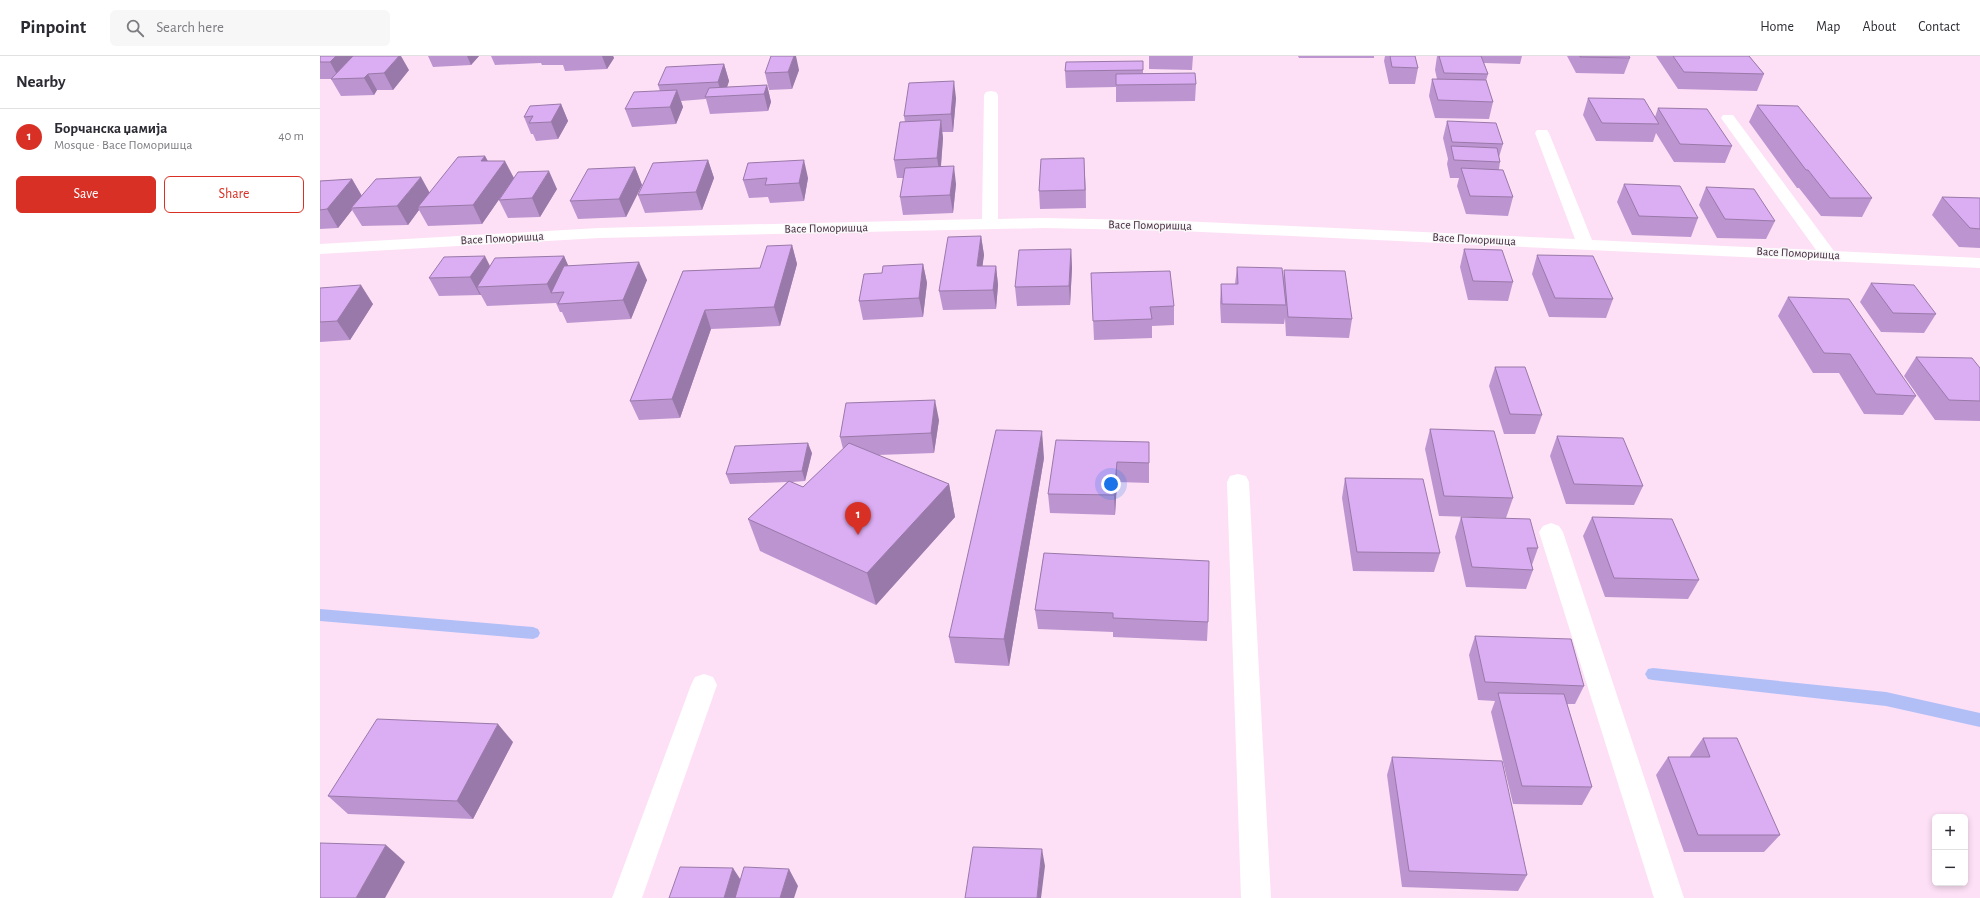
<!DOCTYPE html>
<html lang="en">
<head>
<meta charset="utf-8">
<style>
	body { margin:0; font-family:"Alegreya Sans",sans-serif; background:#f7f7f7; color:#2b2b33 }
	.controls { position:absolute; right:12px; bottom:12px; display:grid; overflow:hidden; border-radius:6px; box-shadow:0 2px 6px #0003 }
	.controls button { width:36px; height:36px; display:grid; place-items:center; padding:0; border:0; border-bottom:1px solid #e1e1e2; background:#fff; color:#2b2b33; font:20px sans-serif }
	.you { position:absolute; left:791px; top:428px; width:14px; height:14px; margin:-10px; border:3px solid #fff; border-radius:50%; background:#1a73e8; box-shadow:0 0 0 6px #1a73e833 }
	.badge { display:grid; place-items:center; width:26px; height:26px; border-radius:50%; background:#d93025; color:#fff; font-size:13px; font-weight:700 }
	.pin { position:absolute; translate:-50% -33px; filter:drop-shadow(0 1px 2px #0008) }
	.pin::after { content:''; position:absolute; top:21px; width:14px; height:12px; background:inherit; clip-path:polygon(0 0,100% 0,50% 100%) }
	.list { margin:0; padding:0; list-style:none }
	h2 { display:flex; justify-content:space-between; align-items:center; height:52px; margin:0; padding:0 16px; font-size:17px }
	h2 small { font-size:13px; font-weight:400; color:#7c7c81 }
	.list li { display:grid; grid-template-columns:26px 1fr auto; gap:12px; align-items:center; box-sizing:border-box; height:56px; padding:0 16px; border-top:1px solid #e1e1e2 }
	.list b { display:block; font-size:15px; white-space:nowrap }
	.list p { margin:0; font-size:13px; white-space:nowrap; color:#7c7c81 }
	.list em { font-size:13px; font-style:normal; color:#7c7c81 }
	.actions { display:flex; gap:8px; padding:12px 16px }
	.actions a { flex:1; padding:9px 0; border:1px solid #d93025; border-radius:6px; text-align:center; font-size:14px; color:#d93025 }
	.actions .main { background:#d93025; color:#fff }
	.icon { flex:none; width:22px; height:22px; fill:none; stroke:currentColor; stroke-width:2; stroke-linecap:round; stroke-linejoin:round }
	.map { position:relative; flex:none; width:1660px; height:842px; overflow:hidden }
	header { display:flex; align-items:center; gap:24px; box-sizing:border-box; height:56px; padding:0 20px; background:#fff; border-bottom:1px solid #e1e1e2 }
	header strong { font-size:19px }
	nav { display:flex; gap:22px; margin-inline-start:auto; font-size:14px }
	.search { width:280px; height:36px; background:#f7f7f7; display:flex; align-items:center; gap:10px; box-sizing:border-box; padding:0 14px; border-radius:6px; color:#7c7c81; font-size:15px }
	main { display:flex }
	aside { flex:1; background:#fff }
	.map>svg:first-child { display:block }
</style>
</head>
<body>
<header>
<strong>Pinpoint</strong>
<div class="search"><svg class="icon" aria-label="search" viewBox="0 0 24 24"><circle cx="10" cy="10" r="6"/><path d="M15 15l6 6"/></svg>Search here</div>
<nav><a>Home</a><a>Map</a><a>About</a><a>Contact</a></nav>
</header>
<main>
<aside>
<h2>Nearby<small></small></h2>
<ul class="list">
<li><span class="badge">1</span><div><b>Борчанска џамија</b><p>Mosque · Васе Поморишца</p></div><em>40 m</em></li>
</ul>
<div class="actions"><a class="main">Save</a><a>Share</a></div>
</aside>
<div class="map">
<svg width="1660" height="842" viewBox="0 0 1660 842">
	<rect width="100%" height="100%" fill="#fde0f6"/>
	<g fill="none" stroke-linecap="round" stroke-linejoin="round">
		<!-- stream -->
		<path fill="#b2bff7" fill-rule="evenodd" d="M0 553 213 571 218 573 220 577 218 581 213 583 0 565Z
			M1333 612 1566 636 1660 657V671L1566 650 1333 624 1328 623 1325 618 1328 613Z"/>
		<!-- minor -->
		<path fill="#fff" fill-rule="evenodd" d="M671 35 676 36 678 39V163L725 162 861 165 1255 183 1215 77 1217 74H1227L1229 77 1272 184 1496 194 1401 62 1403 59H1413L1514 195 1660 202V212L861 175 725 172 279 182 0 198V188L279 172 662 163 664 39 666 36Z
			M918 418 926 420 929 426 951 842H921L907 426 910 420Z
			M1231 467 1239 470 1243 476 1364 842H1334L1219 476 1223 470Z
			M384 618 393 621 397 629 322 842H292L371 629 375 621Z"/>
	</g>
	<!-- wall -->
	<path fill="#bc95d0" d="M0 0 89 14 73 34H57L54 39 21 40 11 23H12H0Z
		M108 0H159L151 9 113 11Z
		M171 0H293L294 2 287 13 245 15 243 9H222L221 7 175 9Z
		M829 0H873L872 14 829 13Z
		M978 0H1054V2H979Z
		M1065 0H1095L1098 12 1095 28H1069L1064 5Z
		M1117 0H1202L1200 8 1164 7 1168 18 1166 25 1173 46 1169 63 1115 62 1109 40 1112 23H1117L1115 14Z
		M1247 0H1309L1310 2 1304 18 1256 17Z
		M1336 0H1429L1444 18 1437 35 1358 33Z
		M823 5V17L876 28 875 45 796 46V31L746 32 745 15Z
		M404 8 409 25 407 31 447 29 451 46 448 55 390 58 386 43 361 45 363 51 356 68 312 71 305 53 340 35 338 29Z
		M479 14 472 33 449 34 445 17Z
		M636 42 633 76H622L623 82 621 111 636 128 633 157 583 159 580 141 584 122H577L574 104 585 66 584 60Z
		M1268 42 1335 61 1338 52 1412 90 1405 107 1354 106 1336 77 1333 86 1276 85 1263 59Z
		M241 48 248 65 238 83 216 85 213 78H211L204 61Z
		M1437 49 1552 142 1542 161 1501 160 1479 132H1477L1429 66Z
		M1127 65 1183 88 1179 101 1180 106 1179 113 1193 141 1188 160 1146 158 1137 130 1139 122H1130L1127 108 1128 103 1123 82Z
		M165 100 168 105 194 122 237 133 220 161 188 162 179 144 186 133 162 168 108 170 99 154 88 169 42 170 32 154 18 172 0 173V125L32 123 42 140 109 137Z
		M388 104 394 122 382 154 325 157 318 139Z
		M428 107 488 122 484 145 450 147 448 141 429 142 423 124Z
		M315 111 322 129 306 161 258 163 250 145Z
		M765 120 766 152 720 153 719 135Z
		M1304 128 1378 162 1371 181 1312 179 1297 146Z
		M1386 131 1455 165 1446 183 1397 182 1379 149Z
		M1622 141 1660 142V192L1639 191 1612 159Z
		M661 180 664 199 662 210H676L678 229 676 253 623 254 619 235Z
		M472 189 477 208 460 270 391 273 360 362 319 364 310 345 363 215 440 212Z
		M751 193 752 212 750 249 697 250 695 231Z
		M1144 193 1193 226 1188 245 1148 244 1140 211Z
		M1217 199 1293 243 1286 262 1229 261 1212 218Z
		M244 200 248 210 327 224 311 263 247 267 242 256H240L236 247 167 250 161 239H160L119 240 109 222 170 210Z
		M603 208 607 227 603 261 543 264 539 245 562 217Z
		M917 211 963 223 964 214 1032 263 1029 282 966 280 965 262 964 268 901 267 900 247 901 228H915Z
		M771 217 854 250V269L832 270V282L774 284Z
		M1551 227 1616 258 1604 277 1561 276 1540 246Z
		M0 232 53 248 30 284 0 286Z
		M1468 241 1596 340 1583 359 1544 358 1519 317H1493L1458 260Z
		M1596 301 1660 312V365L1615 364 1584 320Z
		M1175 311 1222 359 1215 378H1184L1169 330Z
		M619 364 614 397 558 399 629 428 635 461 556 549 440 495 428 463 467 426 410 428 406 418 492 397 485 425 472 426 483 431 523 393 520 381Z
		M1110 373 1193 442 1186 462 1119 460 1105 393Z
		M1237 380 1323 430 1314 449 1246 448 1230 400Z
		M829 386V427L797 426 795 459 730 457 728 438Z
		M724 402 689 610 635 607 629 581Z
		M1025 422 1120 497 1114 516 1033 515 1022 442Z
		M1141 461 1218 492 1212 509 1213 514 1206 533 1146 531 1135 481Z
		M1272 461 1379 524 1368 543 1285 541 1263 480Z
		M724 497 888 566 887 585 793 581V576L718 573 715 554Z
		M1155 580 1264 630 1255 648H1247L1272 731 1262 749 1193 748 1171 656 1175 645 1158 644 1149 599Z
		M1383 682 1460 779 1444 796H1364L1336 719 1348 701H1370V700Z
		M193 686 153 763 28 758 8 740Z
		M1072 701 1207 819 1198 835 1082 831 1067 719Z"/>
	<!-- shaded-wall -->
	<path fill="#9979a9" d="M16 0H37L19 22 10 6Z
		M79 0H81L89 14 73 34 64 17Z
		M147 0H159L151 9Z
		M282 0H293L294 2 287 13Z
		M474 0H476L479 14 472 33 468 16Z
		M404 8 409 25 404 40H402L398 26Z
		M48 18 57 34 54 39 44 22Z
		M634 25 636 42 633 76 631 58Z
		M447 29 451 46 448 55 444 38Z
		M357 34 363 51 356 68 350 51Z
		M241 48 248 65 238 83 231 66Z
		M621 64 623 82 620 120 617 102Z
		M165 100 174 118 161 105Z
		M764 102 765 120 766 152 765 134Z
		M388 104 394 122 382 154 376 136Z
		M484 104 488 122 484 145 479 127Z
		M185 105 194 122 162 168 153 149Z
		M634 110 636 128 633 157 630 139Z
		M315 111 322 129 306 161 299 143Z
		M229 115 237 133 220 161 212 142Z
		M101 121 111 139 98 151 99 154 88 169 77 150Z
		M32 123 43 142 31 152 32 154 18 172 7 153Z
		M661 180 664 199 660 229 657 210Z
		M472 189 477 208 460 270 454 251Z
		M751 193 752 212 750 249 749 230Z
		M165 200 174 218 157 231 161 239H160L150 221Z
		M244 200 252 218 231 237 227 228Z
		M319 206 327 224 311 263 303 244Z
		M603 208 607 227 603 261 599 242Z
		M676 210 678 229 676 253 673 234Z
		M41 229 53 248 30 284 17 265Z
		M385 254 391 273 360 362 352 343Z
		M615 344 619 364 614 397 611 377Z
		M722 375 724 402 689 610 684 583Z
		M488 387 492 397 485 425 482 415Z
		M797 406V426L795 459 794 439Z
		M629 428 635 461 556 549 547 517Z
		M178 668 193 686 153 763 137 745Z
		M66 789 85 806 65 842H36Z
		M722 793 725 810 721 842H717Z
		M413 812 424 829 420 842H404Z
		M469 813 478 830 474 842H460Z"/>
	<!-- building -->
	<path fill="#dbadf2" stroke="#9979a9" d="M0 0H16L10 6H0Z
		M33 0H79L64 17 48 18 44 22 11 23Z
		M451 0H474L468 16 445 17Z
		M1070 0H1095L1098 12 1072 11Z
		M1119 0H1161L1168 18 1124 17Z
		M1260 0H1309L1310 2 1260 1Z
		M1353 0H1429L1444 18 1364 16Z
		M823 5V14L745 15 746 6Z
		M404 8 398 26 338 29 346 11Z
		M875 17 876 28 796 29V18Z
		M1112 23 1166 24 1173 46 1118 44Z
		M634 25 631 58 584 60 589 27Z
		M447 29 444 38 385 41 389 32Z
		M357 34 350 51 305 53 314 36Z
		M1268 42 1324 43 1339 68 1282 67Z
		M241 48 231 66 209 67 213 60 204 61 210 50Z
		M1437 49 1478 50 1552 142H1510L1488 114H1486Z
		M1338 52 1387 53 1412 90 1360 88Z
		M621 64 617 102 574 104 580 66Z
		M1127 65 1176 67 1183 88 1132 86Z
		M1131 90 1177 92 1180 106 1134 104Z
		M165 100 161 105H185L153 149 98 151 138 101Z
		M764 102 765 134 719 135 721 103Z
		M388 104 376 136 318 139 333 107Z
		M484 104 479 127 445 129 447 122 423 124 428 107Z
		M634 110 630 139 580 141 585 112Z
		M315 111 299 143 250 145 268 113Z
		M1141 112 1183 114 1193 141 1150 140Z
		M229 115 212 142 179 144 198 116Z
		M101 121 77 150 31 152 56 123Z
		M32 123 7 153 0 154V125Z
		M1304 128 1360 130 1378 162 1319 160Z
		M1386 131 1434 133 1455 165 1405 163Z
		M1622 141 1660 142V173L1650 172Z
		M661 180 657 210H676L673 234 619 235 628 181Z
		M472 189 454 251 385 254 352 343 310 345 363 215 440 212 447 190Z
		M751 193 749 230 695 231 699 194Z
		M1144 193 1182 194 1193 226 1153 225Z
		M1217 199 1273 200 1293 243 1235 242Z
		M165 200 150 221 109 222 124 201Z
		M244 200 227 228 157 231 175 202Z
		M319 206 303 244 238 248 244 236 231 237 244 210Z
		M603 208 599 242 539 245 544 218 562 217 563 210Z
		M917 211 962 212 966 249 902 248 901 228H918Z
		M964 214 1025 215 1032 263 968 261Z
		M850 215 854 250 830 251 832 263 773 265 771 217Z
		M1551 227 1594 229 1616 258 1573 257Z
		M41 229 17 265 0 266V232Z
		M1468 241 1529 243 1596 340 1556 338 1530 298 1504 297Z
		M1596 301 1652 302 1660 312V345L1629 344Z
		M1175 311H1205L1222 359 1190 358Z
		M615 344 611 377 520 381 526 347Z
		M1110 373 1174 375 1193 442 1124 440Z
		M676 374 722 375 684 583 629 581Z
		M1237 380 1303 382 1323 430 1254 428Z
		M736 384 829 386V407L797 406 794 439 728 438Z
		M488 387 482 415 406 418 415 390Z
		M529 387 629 428 547 517 428 463 469 425 483 431Z
		M1025 422 1103 423 1120 497 1037 496Z
		M1141 461 1210 463 1218 492H1207L1213 514 1152 511Z
		M1272 461 1352 463 1379 524 1294 522Z
		M724 497 889 505 888 566 793 562V557L715 554Z
		M1155 580 1251 583 1264 630 1165 626Z
		M1178 637 1244 638 1272 731 1202 730Z
		M57 663 178 668 137 745 8 740Z
		M1383 682H1417L1460 779H1378L1348 701H1390Z
		M1072 701 1182 705 1207 819 1089 815Z
		M0 787 66 789 36 842H0Z
		M653 791 722 793 717 842H645Z
		M360 811 413 812 404 842H349Z
		M424 811 469 813 460 842H415Z"/>
	<g text-anchor="middle" dominant-baseline="central" stroke-width="3" stroke-linejoin="round" paint-order="stroke">
		<!-- far-street labels -->
		<g font-size="12" fill="#43273d" stroke="#f7f7f7">
			<text transform="translate(830 169) rotate(1)">Васе Поморишца</text>
			<text transform="translate(506 172) rotate(-1)">Васе Поморишца</text>
			<text transform="translate(182 182) rotate(-3)">Васе Поморишца</text>
			<text transform="translate(1154 183) rotate(3)">Васе Поморишца</text>
			<text transform="translate(1478 197) rotate(3)">Васе Поморишца</text>
		</g>
	</g>
</svg>
<div class="controls">
<button>+</button>
<button>−</button>
</div>
<div class="you"></div>
<div class="pin badge" style="left:538px;top:479px">1</div>
</div>
</main>
</body>
</html>
